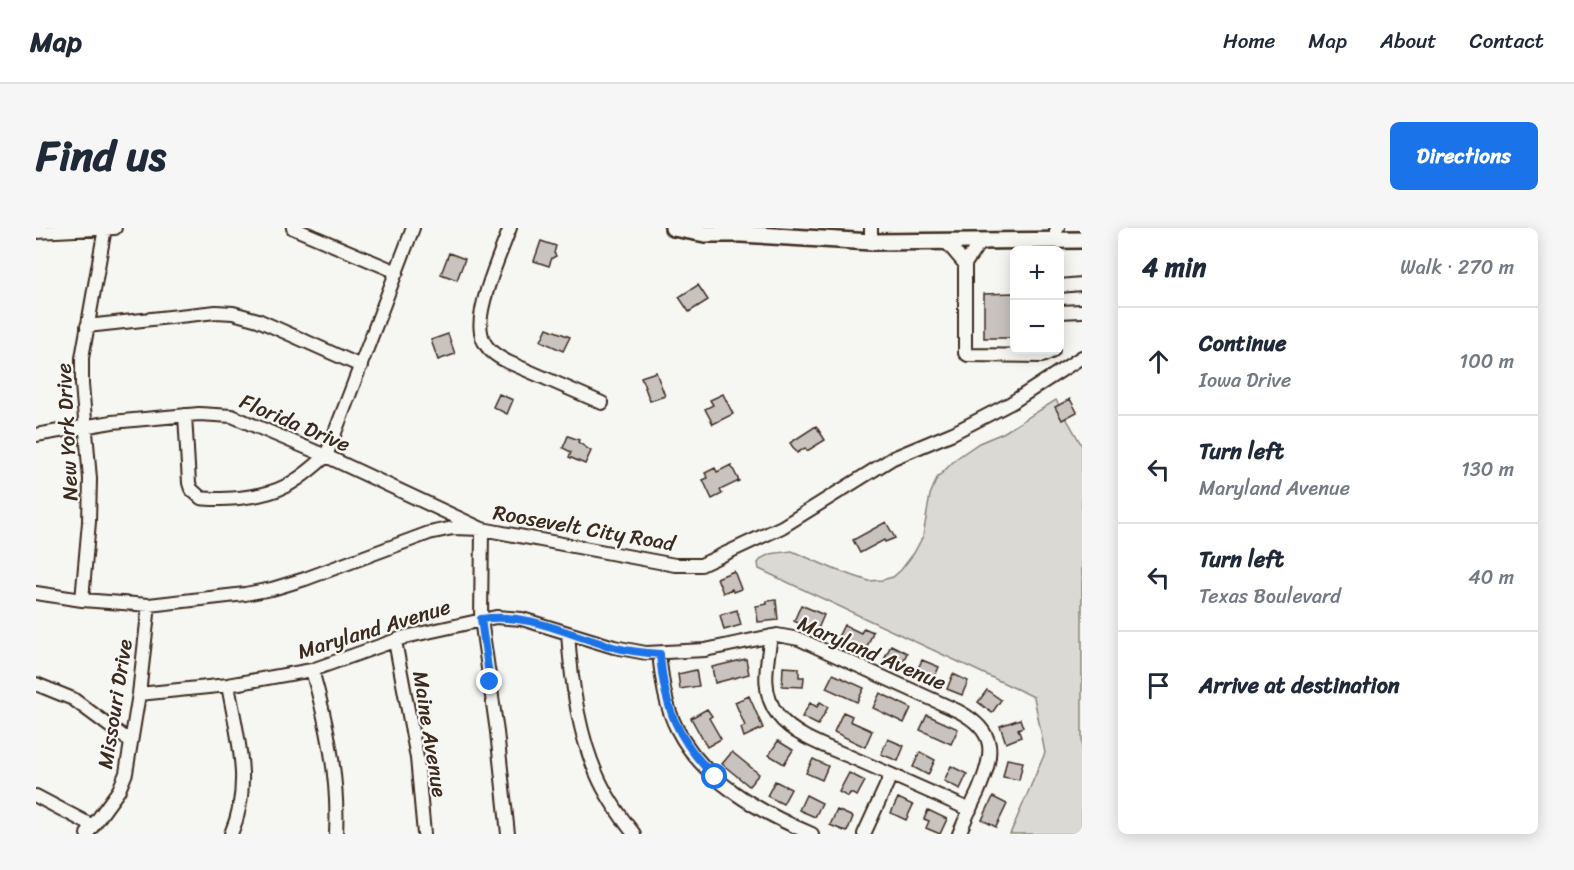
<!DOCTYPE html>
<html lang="en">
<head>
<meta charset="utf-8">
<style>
	body { margin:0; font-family:Sriracha,sans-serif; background:#f6f6f7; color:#1f2937 }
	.controls { position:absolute; right:18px; top:18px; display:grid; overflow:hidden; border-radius:9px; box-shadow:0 3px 15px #0003 }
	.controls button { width:54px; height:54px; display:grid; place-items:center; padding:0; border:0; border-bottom:2px solid #e0e1e3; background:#fff; color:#1f2937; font:30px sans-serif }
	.stop { position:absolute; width:18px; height:18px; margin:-14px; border:4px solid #1a73e8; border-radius:50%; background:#fff }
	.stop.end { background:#1a73e8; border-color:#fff; box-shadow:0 2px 6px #0008 }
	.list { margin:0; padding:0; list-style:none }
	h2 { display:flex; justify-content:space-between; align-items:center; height:78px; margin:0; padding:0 24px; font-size:26px }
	h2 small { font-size:20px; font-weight:400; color:#747a83 }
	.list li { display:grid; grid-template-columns:39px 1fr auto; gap:18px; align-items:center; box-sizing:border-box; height:108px; padding:0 24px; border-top:2px solid #e0e1e3 }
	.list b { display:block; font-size:22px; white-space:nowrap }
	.list p { margin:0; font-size:20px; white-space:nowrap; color:#747a83 }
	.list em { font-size:20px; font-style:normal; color:#747a83 }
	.icon { flex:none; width:33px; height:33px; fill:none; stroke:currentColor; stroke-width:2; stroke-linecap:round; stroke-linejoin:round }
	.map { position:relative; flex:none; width:1046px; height:606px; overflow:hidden; border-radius:9px }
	header { display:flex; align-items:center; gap:36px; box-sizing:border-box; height:84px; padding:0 30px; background:#fff; border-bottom:2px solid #e0e1e3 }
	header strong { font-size:28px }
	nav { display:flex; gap:33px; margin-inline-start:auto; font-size:21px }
	.intro { display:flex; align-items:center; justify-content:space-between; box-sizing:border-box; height:144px; padding:0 36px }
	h1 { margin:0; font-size:42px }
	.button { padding:15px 27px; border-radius:9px; background:#1a73e8; color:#fff; font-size:21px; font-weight:700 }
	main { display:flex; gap:36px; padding:0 36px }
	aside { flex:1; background:#fff; border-radius:9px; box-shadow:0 3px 15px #0003 }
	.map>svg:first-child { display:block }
</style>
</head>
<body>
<header>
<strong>Map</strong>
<nav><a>Home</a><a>Map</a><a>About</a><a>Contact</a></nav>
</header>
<div class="intro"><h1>Find us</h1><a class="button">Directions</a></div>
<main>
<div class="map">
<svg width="1046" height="606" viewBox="0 0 1046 606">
	<rect width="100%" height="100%" fill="#f6f6f2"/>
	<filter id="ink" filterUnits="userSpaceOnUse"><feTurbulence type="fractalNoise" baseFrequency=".0167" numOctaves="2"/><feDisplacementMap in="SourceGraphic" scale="12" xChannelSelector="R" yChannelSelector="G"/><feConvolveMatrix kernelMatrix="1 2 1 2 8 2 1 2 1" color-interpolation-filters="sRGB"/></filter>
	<g filter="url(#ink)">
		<!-- green -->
		<path fill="#dad9d3" stroke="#8a8278" stroke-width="1.5" d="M1020 172 1046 218V606H974L1009 525 998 469 723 341 722 335 726 330 734 326 756 323 800 342 833 353 846 352 857 349 865 342 878 325 887 308 894 267 901 250 921 230 943 215 967 205Z"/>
		<!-- building -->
		<path fill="#c8c3be" stroke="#3b2a1e" stroke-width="1.5" d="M505 13 520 18 518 25 520 28 516 30 513 38 498 33Z
			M413 25 429 31 421 52 405 46Z
			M662 57 672 72 653 84 643 69Z
			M978 65V110H948V66Z
			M511 100 534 109 527 123 505 113Z
			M412 106 419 126 402 132 395 112Z
			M620 144 629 168 614 173 605 149Z
			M463 166 477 172 471 186 457 179Z
			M687 166 697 186 677 196 669 181 677 177 674 172Z
			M1034 171 1041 184 1026 192 1019 179Z
			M780 198 789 212 771 223 769 220 761 225 754 215Z
			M532 208 543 212 542 214 555 223 549 236 533 229 535 224 527 220Z
			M695 237 703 253 684 262 686 266 676 271 667 252 672 250 669 245 679 240 681 244Z
			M850 294 859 310 849 314 848 312 824 325 817 312Z
			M698 343 705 361 697 364 696 361 687 365 681 350Z
			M740 372 742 392 722 394 720 378 731 376V373Z
			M765 377 788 387 781 403 758 393Z
			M701 382 705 397 688 402 684 387Z
			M808 397 825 405 828 400 837 404 829 424 801 411Z
			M855 417 871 425 864 440 848 432Z
			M710 431 713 446 679 455 676 439Z
			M886 432 903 439 896 455 879 447Z
			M747 439 763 440V449H768L767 459 746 458Z
			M660 442 663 458 644 461 642 446Z
			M797 446 828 460 821 474 790 460Z
			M917 446 932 453 926 467 911 461Z
			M951 462 965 472 956 485 942 474Z
			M844 465 875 480 868 495 837 480Z
			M713 468 727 500 708 509 705 500 709 498 699 474Z
			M784 474 792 479 782 497 766 489 774 475 781 479Z
			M671 481 676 488 673 490 685 511 671 519 655 490Z
			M807 484 816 488 814 493 836 503 829 519 798 504Z
			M891 487 922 501 915 516 884 502Z
			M984 491 987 499 982 501 985 509 970 515 964 498Z
			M852 511 868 518 862 533 845 526Z
			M742 513 757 522 748 536 733 527Z
			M696 524 723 546 713 558 686 536Z
			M884 524 899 532 892 547 877 539Z
			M777 531 792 538 786 552 770 545Z
			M971 531 987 534 983 552 967 549Z
			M915 538 931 546 924 561 908 553Z
			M813 545 829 553 821 568 814 565 812 569 803 564Z
			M739 553 755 561 747 576 731 568Z
			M770 567 786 575 779 589 763 582Z
			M957 569 971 576 960 599 946 592Z
			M862 570 877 577 870 592 855 585Z
			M801 582 817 589 811 604 794 597Z
			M892 582 911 591 904 606 890 600 893 593 888 591Z"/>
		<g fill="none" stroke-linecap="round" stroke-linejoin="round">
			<!-- minor casing -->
			<g stroke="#3b2a1e" stroke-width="16">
				<path id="minor" d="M257 0 361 44
					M474 0C465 24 440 80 445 104 447 119 458 127 472 134L566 175
					M835 0V14
					M0 4 79 0
					M1020 12V3L1022 0
					M952 13 941 18 929 36V125L932 127 1006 128 1015 124 1017 122
					M904 14 912 16 929 36
					M1023 58 1046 56
					M1023 84 1046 83
					M51 98 180 84 197 85 222 92 325 138
					M149 187 153 255 155 261 165 270C177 272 190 271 203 270 244 266 260 255 290 228L377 0
					M0 207 76 194 163 186 196 188 290 228 446 301 445 391 461 504 472 606
					M0 365 46 372 113 377 209 366 236 361 269 351 393 305 417 300 446 301 639 337H665L746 299 857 230 917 205 975 175 1046 129
					M46 372 53 294 54 251 46 156V130L69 0
					M532 405C535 451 542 505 561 547 570 568 584 588 598 606
					M735 408C731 435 724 464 742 487 757 508 794 520 817 530 856 547 895 564 934 582
					M359 413 381 530 388 606
					M623 426C626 451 629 478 641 501 668 554 724 584 776 606
					M276 442C291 495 303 550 300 606
					M0 456 37 471 95 514
					M192 457C201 509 217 555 195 606
					M103 466 192 457 276 442 369 409 460 389 486 391 578 419 610 425 669 422 741 407 763 411 922 483C962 504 958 526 942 564 935 578 929 592 923 606
					M0 568 57 598
					M51 606 83 562 90 545 103 466 113 377
					M828 606 855 547"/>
			</g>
			<!-- major casing -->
			<g stroke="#3b2a1e" stroke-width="20">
				<path id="major" d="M637 0 669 6H705L835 14 1046 12"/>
			</g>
			<!-- minor -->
			<use href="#minor" stroke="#f6f6f2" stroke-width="12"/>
			<!-- major -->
			<use href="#major" stroke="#f6f6f2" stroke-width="15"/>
		</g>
	</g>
	<g fill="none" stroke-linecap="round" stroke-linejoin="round" filter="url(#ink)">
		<!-- route -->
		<path stroke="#1a73e8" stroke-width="8" d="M454 454 445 391C492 384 532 407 577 419 592 423 608 425 624 426 628 478 641 512 679 549"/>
	</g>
	<g text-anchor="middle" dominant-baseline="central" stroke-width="4.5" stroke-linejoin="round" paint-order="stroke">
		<!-- street labels -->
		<g font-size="21" fill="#3b2a1e" stroke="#f6f6f2">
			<text transform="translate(259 195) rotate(23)">Florida Drive</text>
			<text transform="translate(31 204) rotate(-93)">New York Drive</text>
			<text transform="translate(548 300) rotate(10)">Roosevelt City Road</text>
			<text transform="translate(338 401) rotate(-17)">Maryland Avenue</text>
			<text transform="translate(836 425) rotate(23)">Maryland Avenue</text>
			<text transform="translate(79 476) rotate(-81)">Missouri Drive</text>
			<text transform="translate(394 506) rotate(81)">Maine Avenue</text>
		</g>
	</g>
</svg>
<div class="controls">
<button>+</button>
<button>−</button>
</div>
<div class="stop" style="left:679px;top:549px"></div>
<div class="stop end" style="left:454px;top:454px"></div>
</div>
<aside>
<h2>4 min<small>Walk · 270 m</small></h2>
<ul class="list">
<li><svg class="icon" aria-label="ahead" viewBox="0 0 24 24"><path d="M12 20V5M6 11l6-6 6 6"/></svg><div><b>Continue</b><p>Iowa Drive</p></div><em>100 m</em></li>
<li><svg class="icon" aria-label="left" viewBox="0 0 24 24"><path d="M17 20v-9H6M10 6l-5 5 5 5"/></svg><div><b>Turn left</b><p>Maryland Avenue</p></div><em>130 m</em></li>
<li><svg class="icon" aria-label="left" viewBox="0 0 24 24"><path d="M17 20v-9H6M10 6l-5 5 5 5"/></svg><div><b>Turn left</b><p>Texas Boulevard</p></div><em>40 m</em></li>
<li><svg class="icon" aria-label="arrive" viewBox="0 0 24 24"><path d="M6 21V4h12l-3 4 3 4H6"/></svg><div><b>Arrive at destination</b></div></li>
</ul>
</aside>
</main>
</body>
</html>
